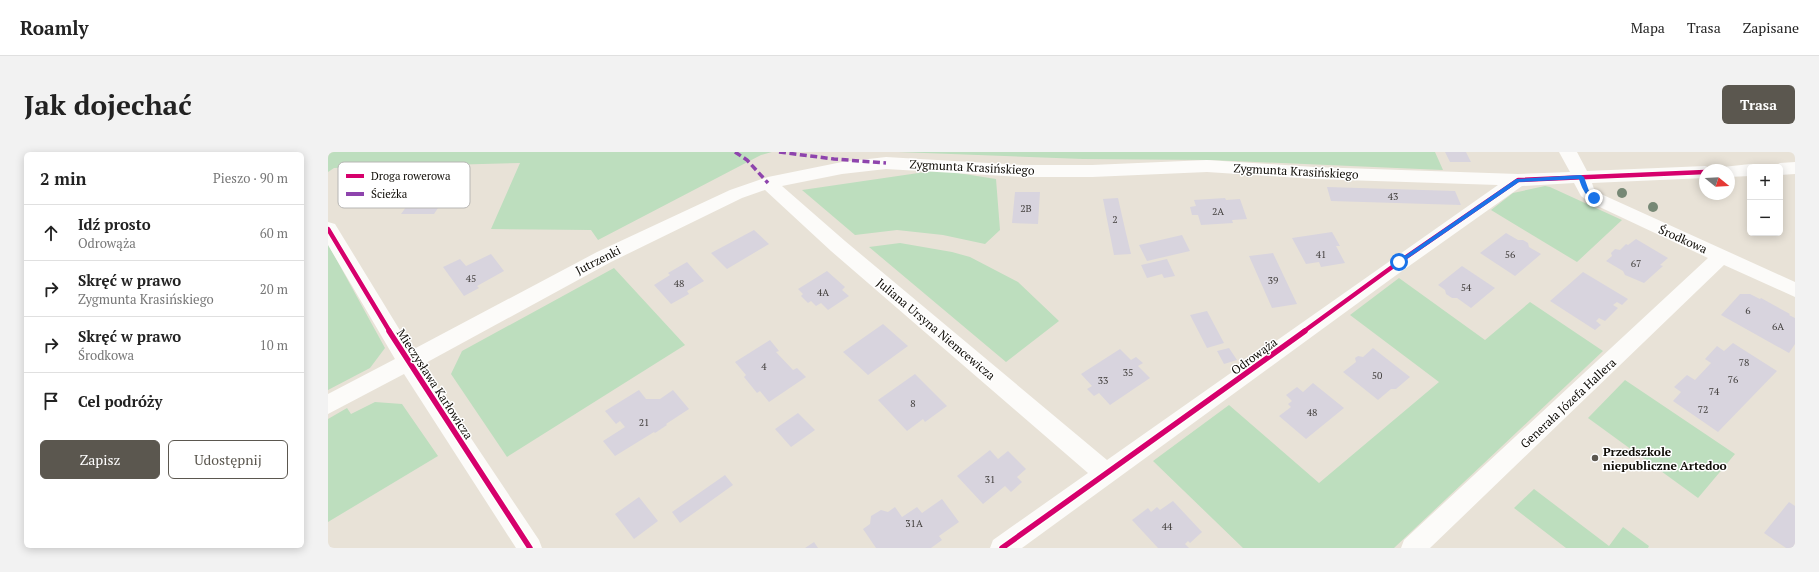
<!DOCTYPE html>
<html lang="pl">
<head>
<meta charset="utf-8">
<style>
	body { margin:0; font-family:"PT Serif",serif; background:#f2f2f2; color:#222 }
	.controls { position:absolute; right:12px; top:12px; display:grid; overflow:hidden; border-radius:6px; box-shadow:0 2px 10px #0003 }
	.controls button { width:36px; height:36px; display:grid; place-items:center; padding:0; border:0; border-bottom:1px solid #e0e0e0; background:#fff; color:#222; font:20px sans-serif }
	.compass { position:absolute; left:1371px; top:12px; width:36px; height:36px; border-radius:50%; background:#fff; box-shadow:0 2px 10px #0003; rotate:108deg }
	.stop { position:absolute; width:12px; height:12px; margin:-9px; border:3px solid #1a73e8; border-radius:50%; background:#fff }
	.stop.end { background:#1a73e8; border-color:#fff; box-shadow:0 1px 4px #0008 }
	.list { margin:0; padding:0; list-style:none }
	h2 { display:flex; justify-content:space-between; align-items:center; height:52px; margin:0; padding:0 16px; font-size:17px }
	h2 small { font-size:13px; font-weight:400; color:#767676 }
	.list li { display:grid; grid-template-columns:26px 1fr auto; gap:12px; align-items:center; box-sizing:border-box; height:56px; padding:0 16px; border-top:1px solid #e0e0e0 }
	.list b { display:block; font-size:15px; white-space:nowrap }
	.list p { margin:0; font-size:13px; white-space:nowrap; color:#767676 }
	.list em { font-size:13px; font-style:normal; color:#767676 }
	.actions { display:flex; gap:8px; padding:12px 16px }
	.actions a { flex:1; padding:9px 0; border:1px solid #5b574f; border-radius:6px; text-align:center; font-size:14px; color:#5b574f }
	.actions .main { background:#5b574f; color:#fff }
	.icon { flex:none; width:22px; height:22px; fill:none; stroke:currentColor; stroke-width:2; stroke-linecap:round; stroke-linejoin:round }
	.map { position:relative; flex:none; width:1467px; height:396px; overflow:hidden; border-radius:6px }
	header { display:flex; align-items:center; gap:24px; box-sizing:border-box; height:56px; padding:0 20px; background:#fff; border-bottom:1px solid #e0e0e0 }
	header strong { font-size:19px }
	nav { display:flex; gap:22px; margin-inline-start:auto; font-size:14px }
	.intro { display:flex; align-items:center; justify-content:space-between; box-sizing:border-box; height:96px; padding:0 24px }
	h1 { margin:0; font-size:28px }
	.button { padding:10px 18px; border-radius:6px; background:#5b574f; color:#fff; font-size:14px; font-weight:700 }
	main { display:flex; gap:24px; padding:0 24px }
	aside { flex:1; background:#fff; border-radius:6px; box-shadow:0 2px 10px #0003 }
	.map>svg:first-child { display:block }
</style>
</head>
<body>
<header>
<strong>Roamly</strong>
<nav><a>Mapa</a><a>Trasa</a><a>Zapisane</a></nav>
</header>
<div class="intro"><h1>Jak dojechać</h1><a class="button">Trasa</a></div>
<main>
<aside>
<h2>2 min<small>Pieszo · 90 m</small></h2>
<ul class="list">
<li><svg class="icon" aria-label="ahead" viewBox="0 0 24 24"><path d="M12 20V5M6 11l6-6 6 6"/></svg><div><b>Idź prosto</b><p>Odrowąża</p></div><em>60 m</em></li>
<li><svg class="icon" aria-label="right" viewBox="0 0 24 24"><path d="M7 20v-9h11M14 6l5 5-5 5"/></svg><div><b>Skręć w prawo</b><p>Zygmunta Krasińskiego</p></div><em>20 m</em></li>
<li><svg class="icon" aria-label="right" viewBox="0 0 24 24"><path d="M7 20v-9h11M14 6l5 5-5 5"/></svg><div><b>Skręć w prawo</b><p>Środkowa</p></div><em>10 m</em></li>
<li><svg class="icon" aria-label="arrive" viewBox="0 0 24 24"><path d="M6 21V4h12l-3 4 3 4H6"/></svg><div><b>Cel podróży</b></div></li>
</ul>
<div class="actions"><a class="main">Zapisz</a><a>Udostępnij</a></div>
</aside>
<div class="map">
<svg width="1467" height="396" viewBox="0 0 1467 396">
	<rect width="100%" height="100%" fill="#e8e2d7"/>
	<!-- green -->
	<path fill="#bddebe" d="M0 0H444L433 3 270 88 263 78 163 77 192 11 6 16 0 20Z
		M570 0H1107L1115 18 882 8 755 7Z
		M611 18 668 27 672 78 657 92 615 83 569 78 527 83 474 38Z
		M1217 34 1222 35 1294 68 1249 110 1163 58 1185 41Z
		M572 91 624 100 642 105 690 130 731 169 678 210 541 95Z
		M0 92 57 196 42 216 0 238Z
		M286 116 357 193 179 305 123 222 134 199Z
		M1071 126 1157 188 1202 150 1275 199 1066 396H915L825 309 901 253 991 331 1111 230 1022 163Z
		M1297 228 1407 302 1370 346 1260 266Z
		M47 250 74 252 110 304 0 370V267L19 256 23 262Z
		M1206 337 1281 394 1295 375 1321 394 1320 396H1238L1186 356Z"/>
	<!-- building -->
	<path fill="#d8d4de" d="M1117 0H1138L1143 10H1122Z
		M93 26H130L106 62H73L87 43H81Z
		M999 35 1127 39 1133 53 1003 49Z
		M687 40H712L710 72 684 71Z
		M790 46 797 77 803 102 786 103 775 47Z
		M897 46 898 48 912 47 919 67 904 68 905 71 873 73 870 63H864L862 55 868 54 866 48Z
		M426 78 441 92 399 117 383 101Z
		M1004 80 1012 94H1008L1017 111 993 115 991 110 978 112 964 86Z
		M1178 81 1190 88H1195L1200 91 1201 95 1213 102 1187 124 1152 101Z
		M854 83 862 99 819 109 811 93Z
		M1308 87 1340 106 1332 113 1335 114 1316 131 1297 123 1295 119 1278 109 1284 104 1283 101 1287 97 1292 98 1298 92 1300 93Z
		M945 101 969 152 944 156 921 104Z
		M163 102 176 119 149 134 151 136 136 144 115 115 132 107 138 114Z
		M839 107 847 124 836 126 834 122 819 126 813 113Z
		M359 110 376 129 359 139 361 142 343 152 326 133 342 123 340 121Z
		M1134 114 1167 136 1143 156 1129 146H1124L1118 142 1117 138 1110 133Z
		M499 119 517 135 514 138 521 144 500 158 493 151 488 154 483 149 480 151 473 144 475 142 470 137Z
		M1255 120 1300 147 1294 153 1289 150 1285 153 1290 156 1277 169 1271 166 1268 169 1273 173 1267 178 1222 149Z
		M1412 142H1422L1432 147 1433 146 1462 162 1461 163 1467 166V192L1461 201 1393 163Z
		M879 159 896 191 879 196 862 163Z
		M555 172 580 194 540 223 515 200Z
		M442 188 451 199 448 200 465 218 469 216 478 225 441 250 432 239 429 241 416 225 418 223 407 210Z
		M1405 191 1449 219 1390 280 1345 249 1353 240 1346 235 1359 223 1367 228 1383 211 1377 207 1389 194 1396 199Z
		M901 196 909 208 896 212 889 199Z
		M1045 196 1082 225 1068 237H1063L1050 248 1015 220 1028 210 1027 206 1030 204 1035 205Z
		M792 197 803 208 808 205 815 211 810 214 822 226 782 253 771 241 766 244 759 237 764 234 753 222Z
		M587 222 619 254 597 270 595 267 579 279 550 248Z
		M985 231 1016 256 978 287 951 264 963 255 960 252 964 249 958 243 969 235 975 240Z
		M311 238 318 247H332L345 238 361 257 338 272 339 273 327 281 326 280 287 304 275 289 297 275 292 269 288 272 277 259Z
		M470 261 487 278 463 295 447 277Z
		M662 298 670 307 680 299 698 317 689 325 694 330 683 340 677 334 655 352 629 324Z
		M397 323 405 333 352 371 344 360Z
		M311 345 330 369 306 387 287 362Z
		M614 347 631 370 611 384 614 388 603 396H548L535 377 542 372 543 364 553 358 560 360 567 355 574 365 589 355 594 361Z
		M845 349 874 380 862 391 860 389 857 392 861 396H830L804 368 820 356 823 360 829 355 832 358Z
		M1461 350 1467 354V396H1458L1436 381Z
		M486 390 490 396H477Z"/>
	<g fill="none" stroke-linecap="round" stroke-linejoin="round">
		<!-- minor -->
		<path fill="#fcfbf9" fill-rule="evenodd" d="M1231 0H1249L1259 19 1377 14 1383 16 1384 18H1377V26L1264 31 1266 37 1273 42 1467 130V145L1396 113 1102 396H1073L1076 388 1380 106 1261 50 1253 44 1246 31 1194 34 1067 124 694 396H662L665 388 760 321 503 99 437 38 414 46 283 110 94 213 211 388 214 396H188L76 222 0 262V242L67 207 0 93V70L7 72 84 198 269 100 402 38 440 25 514 10 558 5 694 13H764L879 8 986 15 1190 22 1242 20ZM558 17 694 25H764L879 20 986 27 1170 33 779 308 517 89 454 34 514 22Z
			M1467 10V22L1452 23V15H1445L1452 11Z
			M1422 12 1429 15H1422V24L1401 25V18H1393L1395 15Z"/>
		<!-- quiet -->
		<path stroke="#8e44ad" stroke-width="3.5" stroke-dasharray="7 3.5" stroke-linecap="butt" d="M407 0 419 8 440 31
			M451 0 506 7 558 11"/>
		<!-- cycleway-far1 casing -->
		<g stroke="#fff" stroke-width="6">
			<path id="cycleway-far1" d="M0 77 62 180
				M975 180 1071 110 1190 28 1377 20"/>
		</g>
		<!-- cycleway casing -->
		<g stroke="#fff" stroke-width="8">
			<path id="cycleway" d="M61 179 202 396
				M674 396 977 179"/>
		</g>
		<!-- cycleway-far1 -->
		<use href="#cycleway-far1" stroke="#d6006c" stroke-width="4.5"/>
		<!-- cycleway -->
		<use href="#cycleway" stroke="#d6006c" stroke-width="5.5"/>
	</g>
	<!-- trees -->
	<g fill="#768875">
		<circle cx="1294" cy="41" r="5"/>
		<circle cx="1325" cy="55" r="5"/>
	</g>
	<!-- route -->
	<path fill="#1a73e8" d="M1253 23 1256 25 1261 39 1268 44V47C1258 47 1254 36 1251 27L1191 30 1073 111 1068 110 1188 27Z"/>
	<!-- markers -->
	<circle fill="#5b574f" stroke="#fff" stroke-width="1.5" cx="1267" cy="306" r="4"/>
	<g text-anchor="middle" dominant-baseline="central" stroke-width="3" stroke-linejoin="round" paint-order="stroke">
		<!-- number labels -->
		<g font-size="10" fill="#413e3c">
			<text x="1065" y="44">43</text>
			<text x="698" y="56">2B</text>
			<text x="890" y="59">2A</text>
			<text x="787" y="67">2</text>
			<text x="993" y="102">41</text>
			<text x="1182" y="102">56</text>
			<text x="1308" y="111">67</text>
			<text x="143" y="126">45</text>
			<text x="945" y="128">39</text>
			<text x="351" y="131">48</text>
			<text x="1138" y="135">54</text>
			<text x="495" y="140">4A</text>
			<text x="1420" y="158">6</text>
			<text x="1450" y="174">6A</text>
			<text x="1416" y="210">78</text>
			<text x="436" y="214">4</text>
			<text x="800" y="220">35</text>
			<text x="1049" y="223">50</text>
			<text x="1405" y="227">76</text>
			<text x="775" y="228">33</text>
			<text x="1386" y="239">74</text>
			<text x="585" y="251">8</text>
			<text x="1375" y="257">72</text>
			<text x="984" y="260">48</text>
			<text x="316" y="270">21</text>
			<text x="662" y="327">31</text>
			<text x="586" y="371">31A</text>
			<text x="839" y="374">44</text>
		</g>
		<!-- street labels -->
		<g font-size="12" fill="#0f0c06" stroke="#fff">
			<text transform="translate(644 15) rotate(3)">Zygmunta Krasińskiego</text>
			<text transform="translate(968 19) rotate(3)">Zygmunta Krasińskiego</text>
			<text transform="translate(1355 87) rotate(24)">Środkowa</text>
			<text transform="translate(270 108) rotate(-27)">Jutrzenki</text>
			<text transform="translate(608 177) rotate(40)">Juliana Ursyna Niemcewicza</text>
			<text transform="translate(926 204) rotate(-36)">Odrowąża</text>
			<text transform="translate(107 232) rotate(57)">Mieczysława Karłowicza</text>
			<text transform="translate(1240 251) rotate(-43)">Generała Józefa Hallera</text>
		</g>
		<!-- poi labels -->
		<g font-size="12" font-weight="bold" fill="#0f0c06" stroke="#fff" text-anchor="start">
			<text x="1275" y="299">Przedszkole<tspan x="1275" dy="14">niepubliczne Artedoo</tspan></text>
		</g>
	</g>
	<!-- legend -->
	<rect x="10" y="10" width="132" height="46" rx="6" fill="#fff" stroke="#b7b6b4" stroke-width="1"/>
	<rect x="18" y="22" width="18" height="4" fill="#d6006c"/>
	<rect x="18" y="40" width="18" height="4" fill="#8e44ad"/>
	<g font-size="11" fill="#0f0c06">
		<text x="43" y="28">Droga rowerowa</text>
		<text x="43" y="46">Ścieżka</text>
	</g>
</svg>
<div class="controls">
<button>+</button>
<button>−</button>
</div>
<svg class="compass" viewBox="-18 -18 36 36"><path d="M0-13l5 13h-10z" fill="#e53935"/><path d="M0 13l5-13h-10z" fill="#767676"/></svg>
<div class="stop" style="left:1071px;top:110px"></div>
<div class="stop end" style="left:1266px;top:46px"></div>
</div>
</main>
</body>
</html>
